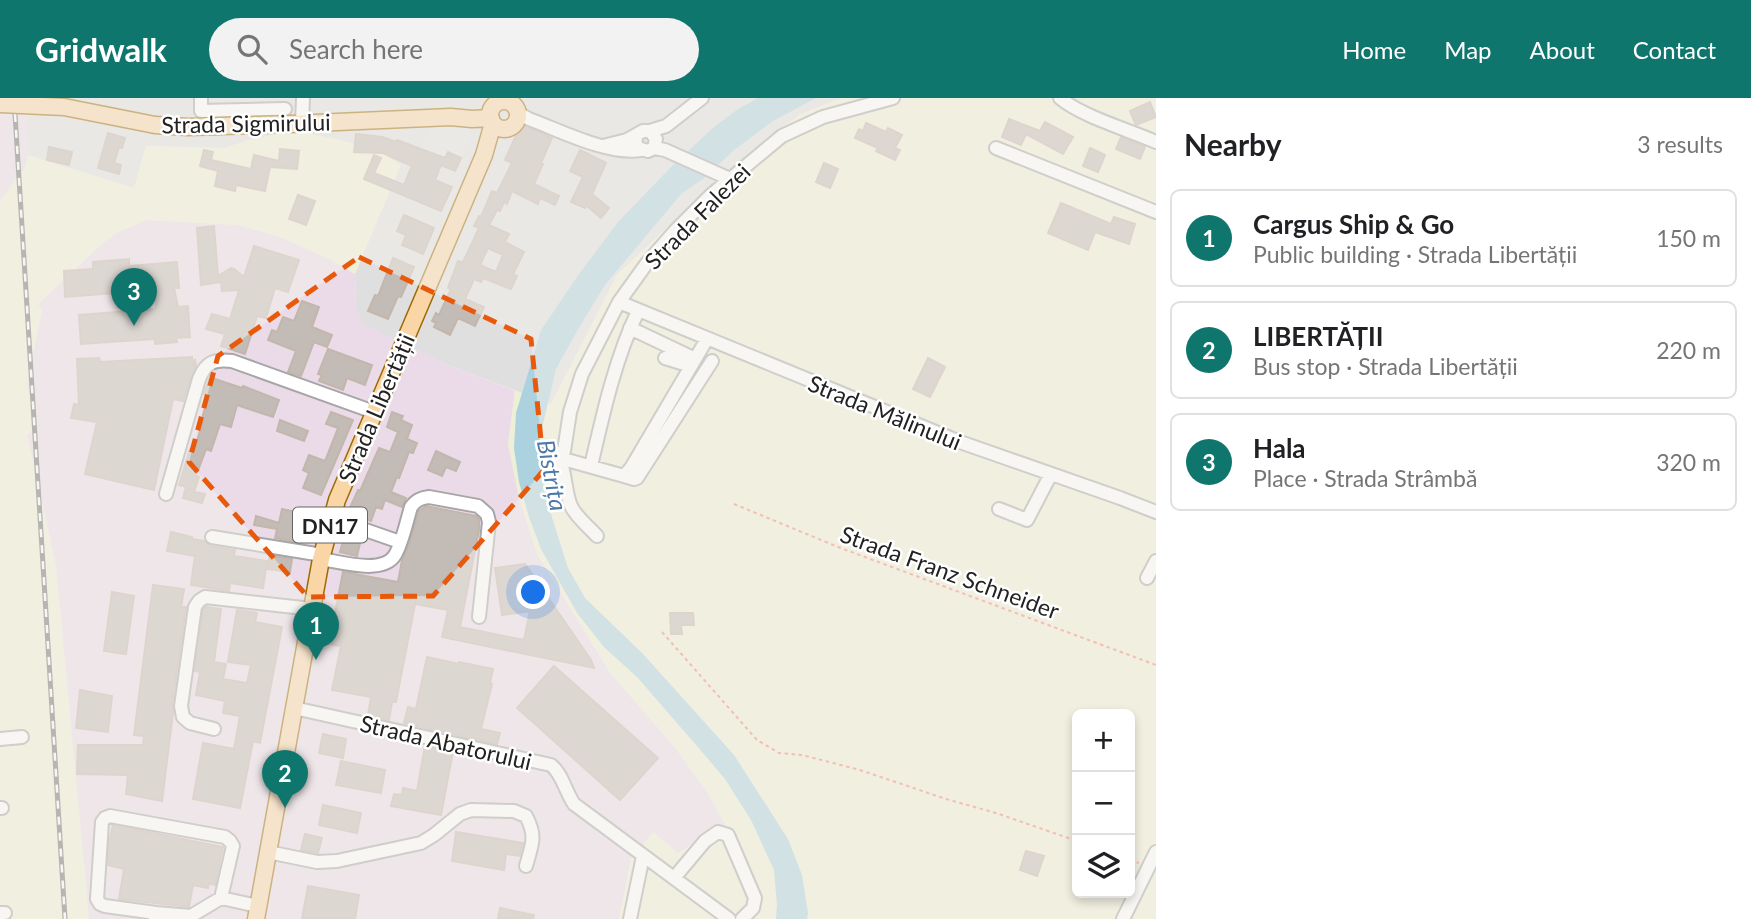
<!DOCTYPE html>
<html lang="en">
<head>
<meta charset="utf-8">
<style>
	body { margin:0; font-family:Lato,sans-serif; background:#f2f2f2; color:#202124 }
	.controls { position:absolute; right:21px; bottom:21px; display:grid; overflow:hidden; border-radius:10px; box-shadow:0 4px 10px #0003 }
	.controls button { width:63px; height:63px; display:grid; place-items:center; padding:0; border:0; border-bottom:2px solid #e0e0e0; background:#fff; color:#202124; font:35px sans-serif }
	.you { position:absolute; left:534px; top:495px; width:24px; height:24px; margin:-18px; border:5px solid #fff; border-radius:50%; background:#1a73e8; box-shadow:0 0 0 10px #1a73e833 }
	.badge { display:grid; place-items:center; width:46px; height:46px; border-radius:50%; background:#0f766e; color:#fff; font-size:23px; font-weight:700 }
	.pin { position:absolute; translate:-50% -58px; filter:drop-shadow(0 2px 4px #0008) }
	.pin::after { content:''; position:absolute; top:37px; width:24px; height:21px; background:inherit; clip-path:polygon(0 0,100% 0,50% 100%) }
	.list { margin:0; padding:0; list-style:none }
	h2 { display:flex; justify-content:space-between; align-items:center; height:91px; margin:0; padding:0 28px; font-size:30px }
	h2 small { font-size:23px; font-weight:400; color:#757577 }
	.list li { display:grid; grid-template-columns:46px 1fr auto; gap:21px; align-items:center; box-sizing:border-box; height:98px; margin:0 14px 14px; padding:0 14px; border:2px solid #e0e0e0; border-radius:10px }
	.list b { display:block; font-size:26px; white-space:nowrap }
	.list p { margin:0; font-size:23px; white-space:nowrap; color:#757577 }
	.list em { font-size:23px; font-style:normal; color:#757577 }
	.icon { flex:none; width:38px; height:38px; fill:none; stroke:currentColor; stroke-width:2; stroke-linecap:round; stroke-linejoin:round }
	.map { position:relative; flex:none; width:1156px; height:821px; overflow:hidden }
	header { display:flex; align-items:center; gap:42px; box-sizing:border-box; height:98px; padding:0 35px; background:#0f766e; color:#fff }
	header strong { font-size:33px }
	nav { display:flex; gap:38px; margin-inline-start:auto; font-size:24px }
	.search { width:490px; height:63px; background:#f2f2f2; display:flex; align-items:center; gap:18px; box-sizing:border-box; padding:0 24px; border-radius:38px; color:#757577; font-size:26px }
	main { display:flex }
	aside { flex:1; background:#fff }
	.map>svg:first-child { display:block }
</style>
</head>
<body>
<header>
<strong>Gridwalk</strong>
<div class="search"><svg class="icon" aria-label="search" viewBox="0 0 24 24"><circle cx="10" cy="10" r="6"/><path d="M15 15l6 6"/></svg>Search here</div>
<nav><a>Home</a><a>Map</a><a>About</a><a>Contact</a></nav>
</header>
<main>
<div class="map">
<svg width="1156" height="821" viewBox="0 0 1156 821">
	<rect width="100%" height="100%" fill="#f2efe9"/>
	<!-- residential -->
	<path fill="#e0dfdf" d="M26 0H842L801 16 749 54 682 115 617 177 551 306 448 267 362 226 356 212 355 176 368 144 307 35H284L249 42 224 50 146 48 134 90 28 57Z"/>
	<!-- industrial -->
	<path fill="#ebdbe8" d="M0 0H26L28 57 25 71 19 77 0 103Z
		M146 122 238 127 283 140 331 162 355 176 356 212 363 226 448 267 515 293 508 346 537 456 611 576 673 647 707 694 725 726 678 755 653 734 631 761 619 821H89L56 468 27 337 33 332 35 321 27 286 42 212 38 206 103 145 116 135Z"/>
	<!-- farmland -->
	<path fill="#edefd6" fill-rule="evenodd" d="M842 0H1156V821H619L631 761 653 734 678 755 725 726 707 694 673 647 611 576 537 456 519 401 508 346 515 293 552 306 617 177 682 115 749 54 801 16ZM1077 616H1130V795H1077Z
		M284 35H307L341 42 380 53 401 67 355 176 331 162 283 140 238 127 146 122 116 135 103 145 38 206 42 212 27 286 35 321 33 332 27 337 56 468 89 821H0V103L19 77 25 71 28 58 134 90 146 48 224 50 249 42Z"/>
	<!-- parking -->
	<path fill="#e2e2e2" d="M430 29 469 30 471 39 462 58 448 54 445 59 421 50Z"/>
	<!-- water -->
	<path fill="#abd2de" d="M758 0H816L773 23 733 53 703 81 682 95 605 187 580 228 556 271 538 347 541 376 550 413 568 470 585 500 643 556 734 657 788 741 802 777 808 815 807 821H776L777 807 774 772 751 722 725 681 697 648 637 579 604 549 577 515 541 451 529 419 519 384 514 350 516 315 541 232 579 176 618 124 674 66 714 29 738 11Z"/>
	<!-- building -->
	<path fill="#c3bbb5" stroke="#c3b6ac" stroke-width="2" fill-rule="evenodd" d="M1150 4 1156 19 1136 27 1130 13Z
		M1009 21 1040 33 1045 24 1073 39 1063 56 1026 36 1021 47 1002 39Z
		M866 25 886 34 888 30 902 37 895 50 900 52 895 62 876 53 878 50 855 40 859 31 863 33Z
		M521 26 552 40 541 65 543 66 534 86 559 98 555 107 540 100 538 106 512 93 507 106 504 104 500 113 497 112 489 127 509 136 505 144 524 154 513 176 517 178 511 191 483 180 481 184 474 181 465 201 484 209 475 228 458 220 450 237 434 229 436 225 432 223 436 215 439 217 451 191 448 190 458 163 462 165 465 160 479 130 474 128 479 118 481 119 492 93 497 95 512 65 505 62ZM488 150 503 157 496 174 480 167Z
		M108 35 125 40 122 50 119 49 114 65 121 67 119 76 98 70Z
		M356 36 382 39 396 44 397 42 445 60 448 54 461 60 455 73 441 67 435 82 452 89 441 113 364 81 374 57 381 60 374 75 404 87 412 68 383 55 354 54Z
		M1121 39 1145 49 1140 61 1116 51Z
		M49 49 72 54 69 67 47 62Z
		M1090 50 1105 57 1098 74 1083 68Z
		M280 51 299 53 297 71 270 69 265 93 236 87 235 93 215 88 218 73 200 68 204 52 213 54 211 62 251 71 254 57 279 63Z
		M580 52 606 65 592 96 609 110 601 120 586 107 585 110 571 104 583 79 570 73Z
		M824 65 838 71 830 90 816 84Z
		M298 97 315 103 306 127 289 121Z
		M1061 105 1111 126 1114 119 1135 126 1129 146 1095 134 1088 152 1048 135Z
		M404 117 434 130 423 156 402 147 406 137 397 133Z
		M214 128 218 178 231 170 234 171 244 179 254 148 299 162 288 194 275 190 266 220 257 218 245 256 221 248 225 236 206 231 212 216 230 221 239 192 222 193 221 184 201 187 197 130Z
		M393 160 414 169 401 199 398 198 388 221 368 213 375 197 378 198Z
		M129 161V168L177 164 179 190H174L178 209 188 208 190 239 176 240 177 244 155 246V241L81 246 79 217 156 211 155 192 65 199 64 173 93 171V164Z
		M302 203 319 209 312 229 332 237 327 249 314 244 301 278 288 274 296 253 268 242 272 232 277 234 283 219 294 223Z
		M328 251 372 267 365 287 347 280 343 292 319 283 322 277 318 276Z
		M192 259 193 269 195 261 196 268 191 279 183 303 173 301 154 392 85 376 97 324 71 320 74 306 79 307 77 261 99 260 100 264Z
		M928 260 945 269 930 299 913 291Z
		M212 280 242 290 243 288 279 302 273 319 237 307 231 329 220 326 211 353 206 351 196 378 199 379 194 394 205 396 202 405 183 400 186 389 179 387 190 351 194 352 204 321 202 320 208 298 204 296 209 281Z
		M331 314 353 322 321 397 303 390 309 375 303 372 309 357 325 363 338 330 326 326Z
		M392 314 403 318 401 322 412 327 407 341 417 345 413 355 409 354 399 380 397 379 391 394 406 400 402 409 385 402 382 411 376 409 371 423 348 414 358 392 360 393 379 350 390 354 398 334 387 329Z
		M280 322 308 333 304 343 277 333Z
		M436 353 460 364 456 373 446 369 442 378 428 372Z
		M426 408 476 418 479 421V432L460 529 524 542 530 513 502 517 495 470 525 466 591 562 594 570 442 539 448 512 415 506 396 604H392L389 622 368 617 371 599 332 592 341 548 329 546 343 474 398 484 402 462 410 443 419 413Z
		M282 411 301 415 295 444 275 440 277 431 254 427 256 418 279 425Z
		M171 434 192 439V441L204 443 211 448 235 452 234 458 267 463 263 490 230 485 229 493 191 487 195 458 167 453Z
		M345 436 361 441 357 458 340 454Z
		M270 457 292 461 290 474 267 471Z
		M153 487 184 491 181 509H186L172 607 173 615 162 703 126 696 128 677 77 676 78 647H143L144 638 134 637Z
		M112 494 134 498 126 556 104 553Z
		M206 509 221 511 214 564 226 566 223 581 247 585 251 567 228 564 237 512 257 515 255 524 282 529 260 645 253 643 240 710 193 701 203 645 234 651 240 618 223 615 225 603 196 597 200 574 195 573 203 512Z
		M670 515H693L694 527H681L682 536H671Z
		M427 559 459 566V564L493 571 490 585 492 586 481 631 500 635 497 646 404 625 408 609 416 611Z
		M554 568 658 660 620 702 517 610Z
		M80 592 112 598 108 634 76 630Z
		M323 636 346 641 343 660 319 655Z
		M425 648 453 654 441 717 391 708 394 696 402 697 403 690 417 693Z
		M341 663 385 672 381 695 336 687Z
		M323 707 361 715 357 735 319 727Z
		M113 727 223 749 215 787 209 785 208 790 193 787 189 809 119 801 124 771 108 767 109 745Z
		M456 734 523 745 520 758 506 756 504 772 452 763Z
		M305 736 322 740 318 755 301 752Z
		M1026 753 1044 758 1037 778 1020 772Z
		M308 788 359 797 355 821H302Z
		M500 810 534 817 533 821H498Z"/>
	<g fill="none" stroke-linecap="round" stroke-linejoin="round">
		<!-- minor casing -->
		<g stroke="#a6a6a6" stroke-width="16">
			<path id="minor" d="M201 0V13L285 11
				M1060 0C1081 18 1129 32 1156 44
				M518 15 529 21C561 33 608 57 641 52
				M302 25 303 0
				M650 33 666 28 702 0
				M603 48 627 42 643 33H650L656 41 654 50 648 53 638 50 635 44 637 37
				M654 50 665 52 730 81
				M996 50 1156 114
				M619 204 960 344 1120 400 1156 414
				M630 230 695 261
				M665 260 691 268
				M564 353 570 314 582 276 619 204 647 165 675 133 711 97 782 38 823 19 893 0
				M559 355 558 358C565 368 565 395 571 408 576 419 589 429 597 438
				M567 362 624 378 631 370 707 241
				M591 368C603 316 615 261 638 213
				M624 378 634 381 637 380 712 263
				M166 396 199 281C206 264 214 261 232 263L374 314
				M999 411 1027 422 1051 376
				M354 428 400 444
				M212 439 322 457
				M321 461C341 464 383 477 395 457 402 446 407 422 411 409 416 402 421 400 429 399L478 408 487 416 489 424 479 519
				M1147 480 1156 463
				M294 610 551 667C563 677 565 693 574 706L729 821
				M214 631 190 625 183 619 181 608 195 509 199 503 205 499 312 511
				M0 641 22 639
				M0 710H2
				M268 754 317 764 337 763 421 745 434 737 460 716 471 712 514 713 526 718C537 739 532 746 526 768
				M674 780 705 743 718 734 728 737 755 800 753 810 742 821
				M0 815H5
				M156 815 105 808 100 806 97 801 102 724 105 720 110 718 225 739 230 743 233 748 221 800
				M155 821 156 815 191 818 221 800 258 808
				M630 821 643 758
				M1123 821 1156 754"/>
		</g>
		<!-- major casing -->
		<g stroke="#9c6a04" stroke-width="19">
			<path id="major" d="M490 17a14 14 0 1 1 28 0a14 14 0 1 1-28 0Z
				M291 26 451 19 472 21 491 20
				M256 821 321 461 337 402 484 57 493 25"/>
		</g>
		<!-- path -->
		<path stroke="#f68375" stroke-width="2" stroke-dasharray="3.5 3.5" stroke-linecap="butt" d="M734 406 838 449 1156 567
			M662 534 757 642 779 655 802 657 860 672 946 701 996 715 1077 743
			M1130 762 1139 765"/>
		<!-- minor -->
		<use href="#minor" stroke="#fff" stroke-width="12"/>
		<!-- major -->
		<use href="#major" stroke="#fad6a6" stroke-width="16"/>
		<!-- rail casing -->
		<g stroke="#707070" stroke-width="5">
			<path id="rail" d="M14 0 65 821"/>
		</g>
		<!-- rail -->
		<use href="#rail" stroke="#fff" stroke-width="2.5" stroke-dasharray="8" stroke-linecap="butt"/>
		<!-- major-bridge casing -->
		<g stroke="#9c6a04" stroke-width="19" stroke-linecap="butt">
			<path id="major-bridge" d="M0 6 64 9 155 27 188 29 291 26"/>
		</g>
		<!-- major-bridge -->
		<use href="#major-bridge" stroke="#fad6a6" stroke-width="16"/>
	</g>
	<!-- marked area -->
	<path d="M0 0H1156V821H0ZM359 159 531 241 544 372 433 498 308 499 189 364 218 258Z" fill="#f2efe9" fill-opacity=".55" fill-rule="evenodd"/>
	<path fill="none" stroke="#e8590c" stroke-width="5" stroke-dasharray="14 9" stroke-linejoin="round" d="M359 159 531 241 544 372 433 498 308 499 189 364 218 258Z"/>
	<g text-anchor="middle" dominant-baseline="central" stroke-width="5" stroke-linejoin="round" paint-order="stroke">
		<!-- shield labels -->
		<rect fill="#fff" stroke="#646464" stroke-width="2" x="293" y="409.5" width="74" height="35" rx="5"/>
		<g font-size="21" font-weight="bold" fill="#222">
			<text x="330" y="427">DN17</text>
		</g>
		<!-- street labels -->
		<g font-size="23" fill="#222" stroke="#fff">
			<text transform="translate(246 25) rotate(-1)">Strada Sigmirului</text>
			<text transform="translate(697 118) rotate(-45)">Strada Falezei</text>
			<text transform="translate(376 310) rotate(-67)">Strada Libertății</text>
			<text transform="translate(885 314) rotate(22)">Strada Mălinului</text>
			<text transform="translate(950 474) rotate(20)">Strada Franz Schneider</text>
			<text transform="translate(446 644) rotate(13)">Strada Abatorului</text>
		</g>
		<!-- water labels -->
		<g font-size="24" font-style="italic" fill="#4d7aa8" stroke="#fff">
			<text transform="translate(553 377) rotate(79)">Bistrița</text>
		</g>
	</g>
</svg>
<div class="controls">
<button>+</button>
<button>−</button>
<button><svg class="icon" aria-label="layers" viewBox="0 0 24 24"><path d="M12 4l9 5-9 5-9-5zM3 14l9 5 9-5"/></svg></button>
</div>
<div class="you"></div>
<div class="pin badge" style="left:316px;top:562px">1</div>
<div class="pin badge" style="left:285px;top:710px">2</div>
<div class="pin badge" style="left:134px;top:228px">3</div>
</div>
<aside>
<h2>Nearby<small>3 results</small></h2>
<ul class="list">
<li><span class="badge">1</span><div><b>Cargus Ship &amp; Go</b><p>Public building · Strada Libertății</p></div><em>150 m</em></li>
<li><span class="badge">2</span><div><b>LIBERTĂȚII</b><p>Bus stop · Strada Libertății</p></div><em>220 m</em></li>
<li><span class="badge">3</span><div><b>Hala</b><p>Place · Strada Strâmbă</p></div><em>320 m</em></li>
</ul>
</aside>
</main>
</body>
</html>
